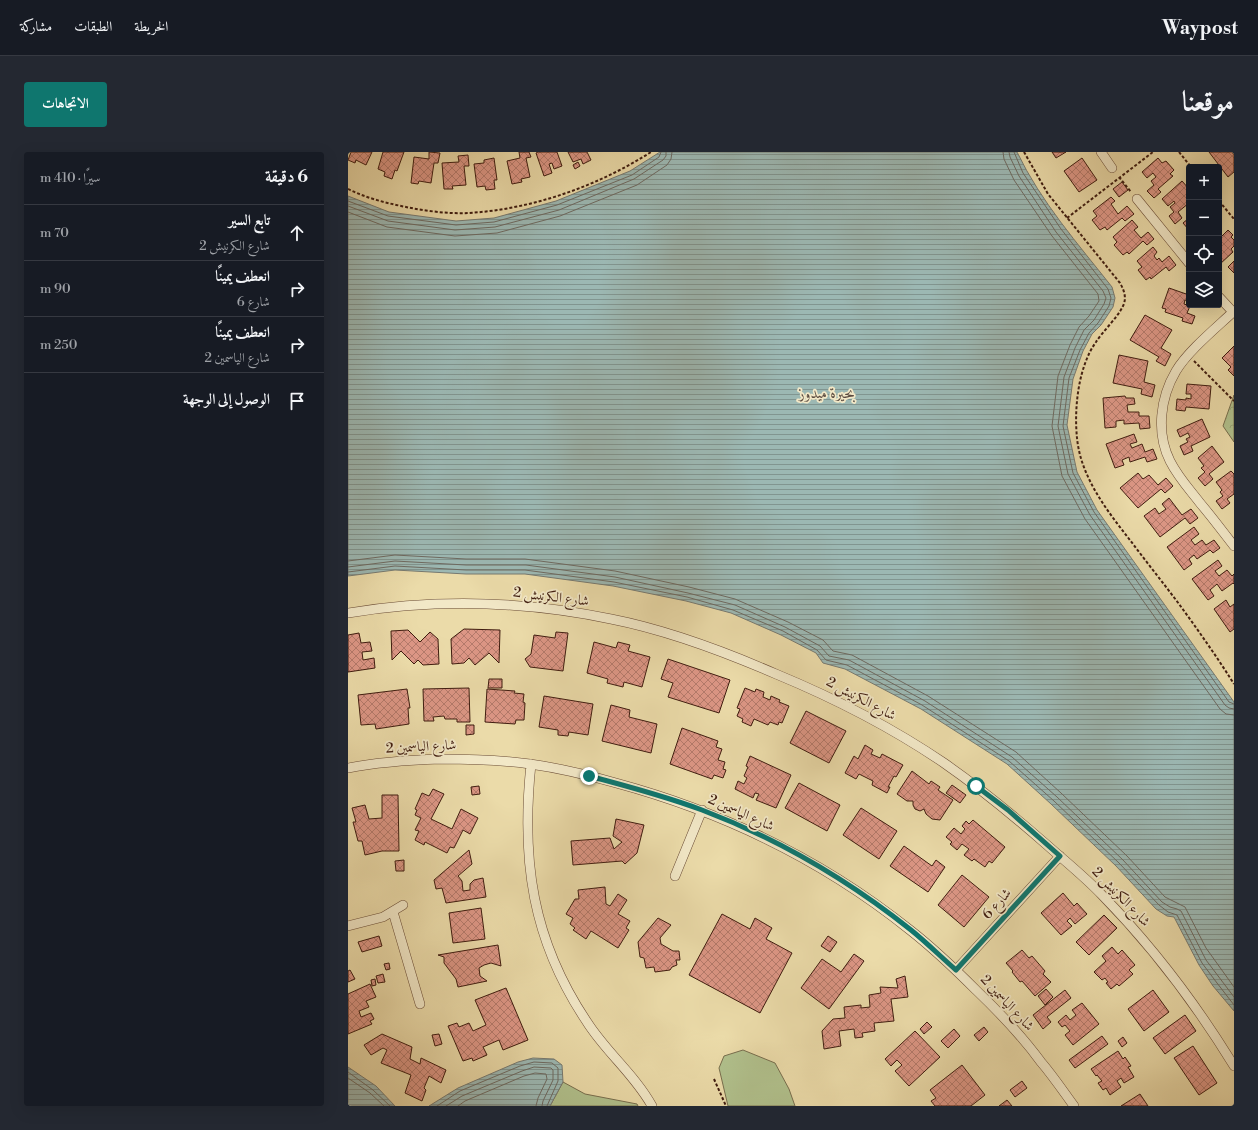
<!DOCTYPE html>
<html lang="ar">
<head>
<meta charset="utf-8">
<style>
	body { margin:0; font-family:"Libre Bodoni",Amiri,serif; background:#242831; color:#f1f3f6; direction:rtl }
	.controls { position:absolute; right:12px; top:12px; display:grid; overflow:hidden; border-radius:4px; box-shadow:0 4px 16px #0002 }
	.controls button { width:36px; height:36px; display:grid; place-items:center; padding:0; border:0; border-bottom:1px solid #363941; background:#171b24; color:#f1f3f6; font:20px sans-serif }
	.stop { position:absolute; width:12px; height:12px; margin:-9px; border:3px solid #0f766e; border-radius:50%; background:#fff }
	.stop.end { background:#0f766e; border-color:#fff; box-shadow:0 1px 4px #0008 }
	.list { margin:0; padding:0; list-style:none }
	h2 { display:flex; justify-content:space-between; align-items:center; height:52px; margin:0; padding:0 16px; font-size:17px }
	h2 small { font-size:13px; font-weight:400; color:#9ea1a6 }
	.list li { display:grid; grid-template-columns:26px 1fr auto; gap:12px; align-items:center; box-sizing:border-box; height:56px; padding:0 16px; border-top:1px solid #363941 }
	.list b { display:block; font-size:15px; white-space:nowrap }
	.list p { margin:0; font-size:13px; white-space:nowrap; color:#9ea1a6 }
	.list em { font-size:13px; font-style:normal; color:#9ea1a6 }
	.icon { flex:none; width:22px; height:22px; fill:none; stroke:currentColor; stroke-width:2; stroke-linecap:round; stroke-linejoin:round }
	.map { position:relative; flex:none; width:886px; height:954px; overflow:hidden; direction:ltr; border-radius:4px }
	header { display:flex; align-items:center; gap:24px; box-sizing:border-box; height:56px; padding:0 20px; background:#171b24; border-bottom:1px solid #363941 }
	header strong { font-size:19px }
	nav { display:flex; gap:22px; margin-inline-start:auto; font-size:14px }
	.intro { display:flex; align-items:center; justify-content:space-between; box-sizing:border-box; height:96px; padding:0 24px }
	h1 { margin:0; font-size:28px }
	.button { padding:10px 18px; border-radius:4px; background:#0f766e; color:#fff; font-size:14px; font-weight:700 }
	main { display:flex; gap:24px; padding:0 24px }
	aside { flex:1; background:#171b24; border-radius:4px; box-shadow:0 4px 16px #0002 }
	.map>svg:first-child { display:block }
</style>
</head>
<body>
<header>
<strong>Waypost</strong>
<nav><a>الخريطة</a><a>الطبقات</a><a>مشاركة</a></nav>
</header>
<div class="intro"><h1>موقعنا</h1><a class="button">الاتجاهات</a></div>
<main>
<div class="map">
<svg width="886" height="954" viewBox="0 0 886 954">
	<defs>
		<pattern id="park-crowns" width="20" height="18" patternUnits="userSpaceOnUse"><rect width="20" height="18" fill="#b1c18d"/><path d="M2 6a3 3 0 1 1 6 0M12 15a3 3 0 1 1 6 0" fill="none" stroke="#99a578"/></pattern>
		<pattern id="water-rules" width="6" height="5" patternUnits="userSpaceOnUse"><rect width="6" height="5" fill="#9cb8b3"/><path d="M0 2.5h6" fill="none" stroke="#819590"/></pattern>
		<pattern id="building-cross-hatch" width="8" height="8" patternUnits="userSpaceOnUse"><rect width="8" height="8" fill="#dc9685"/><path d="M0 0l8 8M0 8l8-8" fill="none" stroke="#b47a6b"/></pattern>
	</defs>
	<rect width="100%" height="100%" fill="#ebdba9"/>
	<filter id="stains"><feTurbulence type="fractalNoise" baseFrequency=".005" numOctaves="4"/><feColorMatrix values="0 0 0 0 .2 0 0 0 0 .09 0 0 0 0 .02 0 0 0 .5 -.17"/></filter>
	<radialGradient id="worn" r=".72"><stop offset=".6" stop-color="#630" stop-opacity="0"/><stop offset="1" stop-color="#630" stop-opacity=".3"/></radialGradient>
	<!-- grass -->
	<path fill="#b1c18d" stroke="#786e4e" d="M395 898 427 911 441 937 447 954H380L371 916 376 904Z
		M215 930 237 942 289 952 290 954H202Z"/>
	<!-- park -->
	<path fill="url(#park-crowns)" stroke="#786e4e" d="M886 243V290L875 274Z"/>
	<!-- water -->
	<path fill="url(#water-rules)" stroke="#777a71" d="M312 0H669C693 50 730 92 764 135L767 146 765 155 753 173 744 182 735 199 725 227 719 273 729 320 749 358 886 550V859L865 834 851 813 826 765 819 764 808 757 768 714 703 652 659 612 573 557 497 517 475 511 468 501 433 483 383 461 338 449 265 434 177 422H118L47 418 0 424V44L41 60 108 69 146 66 208 49 282 19Z
		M185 906 206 907 214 913 215 930 202 954H81L110 936 170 910Z
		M0 915 28 934 47 954H0Z"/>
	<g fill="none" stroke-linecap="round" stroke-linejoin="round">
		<!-- shore -->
		<path stroke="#6e6a61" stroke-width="1" d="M655 0 656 7 666 28 704 84 750 142 751 149 741 164 731 175 722 193 710 224 704 274 714 324 737 367 872 557 878 562 886 563
			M661 0 662 5 671 24 708 80 755 139 758 146 756 152 746 168 736 178 727 196 716 225 710 274 720 322 742 363 877 553 881 556 886 557
			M666 0 675 21 713 77 760 137 763 146 761 154 750 171 741 181 732 198 721 226 715 274 725 321 746 360 881 550 886 552
			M0 49 40 64 108 73 146 70 209 53 284 23 311 5 313 0
			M0 54 40 69 107 78 147 75 211 58 286 27 315 8 318 4V0
			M0 60 39 75 107 84 149 81 212 64 289 33 319 13 323 7 324 0
			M0 409 47 403 118 407H177L267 419 341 435 387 447 440 470 475 488 485 499 504 503 580 544 668 600 713 641 779 704 817 745 837 755 858 796 886 835
			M0 415 47 409 118 413H178L267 425 340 441 387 453 437 475 472 494 481 504 501 508 577 549 664 605 709 645 775 708 814 750 822 755 829 757 833 759 858 808 886 845
			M0 420 47 414 118 418H177L266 430 339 445 385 458 435 479 469 498 478 508 499 513 574 553 661 609 706 649 771 711 811 753 820 760 829 763 854 811 869 831 886 853
			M0 920 25 938 42 954
			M0 926 22 941 36 954
			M89 954 112 939 172 914 186 910 204 911 210 916V929L199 954
			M98 954 114 944 174 919 186 915 203 916 205 918V928L195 949 194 954
			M110 954 117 949 176 924 187 921 198 922 199 927 190 946 188 954"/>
	</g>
	<!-- building -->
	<path fill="url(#building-cross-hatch)" stroke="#3f1c0f" d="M3 0H24L18 13 8 8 7 11 0 8Z
		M35 0H56L49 19 47 18 44 27 36 24 37 20 30 17Z
		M81 0 92 1 90 11H86L83 31 71 29 70 32 63 31 66 5 81 7Z
		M171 0H181L183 5 178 6 182 25 173 27 174 30 164 32 159 9 172 6Z
		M190 0H209L214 14 206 17 204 11 201 12 204 21 196 24 188 1Z
		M220 0H239L243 8 235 12 233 7 225 10Z
		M704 0H718L708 6Z
		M861 0H884L886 3V20L880 25Z
		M120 3 121 14H116L118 33 104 34 105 37H96L94 11 111 10 110 4Z
		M146 6 149 28H146L147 37 138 38 137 34 129 35 126 12 136 11V8Z
		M734 6 749 28 731 40 716 19Z
		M810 6 814 11 818 9 826 18 822 22 825 24 810 37 813 40 806 46 799 39 806 33 803 29 808 25 805 21 799 26 794 20Z
		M230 10 232 14 227 17 225 13Z
		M834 29 841 37V51L830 60 834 66 827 72 821 64 826 60 822 55 827 51 826 49 820 54 814 47Z
		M774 30 780 38 771 45 765 37Z
		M763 45 767 49 763 52 770 62 779 54 786 62 777 69 774 66 759 78 757 75 752 78 744 68 749 64 745 59Z
		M841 66V78L835 71Z
		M784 68 790 75 786 78 793 86 800 80 806 87 799 93 795 89 781 102 779 100 775 103 766 93 769 90 765 85Z
		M880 78 885 83 883 85 886 88V94L883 97 885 100 871 113V87Z
		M805 95 809 100 806 104 809 108 811 106 814 110 821 104 828 113 821 119 818 115 803 127 802 125 798 128 790 118 794 115 789 109Z
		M886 109V121L880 115Z
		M821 136 841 143V149L837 148 836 152 842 154 839 161 847 164 844 172 834 169 835 166 817 160 818 157 814 156Z
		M797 163 824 178 813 196 823 202 817 214 808 209 811 205 782 188Z
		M886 194V224L880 218 883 215 874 206Z
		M771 203 800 209 796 230 807 233 804 245 793 242 794 237 765 231Z
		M839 232 863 234 861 257 838 255 837 259 828 258 829 247 838 248V246L843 247V242H838Z
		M777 244 778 246H786L787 252 779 253 780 260H791V264H801L802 276 792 277 791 271 776 272V268L768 269V275L757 276 755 246Z
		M854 267 862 285 843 294 845 299 836 303 832 294 840 290 838 287 842 285 840 281 832 285 829 278Z
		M786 282 789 290 782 292 784 296 794 292 797 300 805 297 809 307 799 310 797 305 782 310 781 305 774 308 776 313 767 316 758 292Z
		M864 294 876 310 861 322 865 327 857 334 850 326 857 320 853 316 856 314 850 306Z
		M883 319 886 322V342L879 347 882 351 874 357 868 349 875 344 872 340 874 338 868 330Z
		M790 321 795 327 801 323 810 333 818 326 825 334 817 341 813 337 790 356 772 336Z
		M821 346 834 363 843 357 850 366 842 372 837 366 812 385 796 364 807 356 811 362 818 357 814 352Z
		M846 375 851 382 843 388 847 393 854 388 858 393 866 388 872 396 865 401 862 398 849 407 846 403 841 407 844 412 836 418 819 395Z
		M870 408 874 414 867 419 871 424 879 418 884 424 886 422V432L885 431 874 439 869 432 862 438 866 444 860 448 844 427Z
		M878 448 882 455 886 452V477L882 480 866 457Z
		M116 477 152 478 151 511 141 501 127 513 121 506 116 511 104 512 103 487Z
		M60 478 72 490 82 480 90 487 91 512 75 513 70 508 66 512 53 499 44 508 43 479Z
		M208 480 220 481 215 519 182 515 177 507 183 502 186 483 207 486Z
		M11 481 13 491 22 490 24 499 14 500 15 508 26 506 27 516 0 520V483Z
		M246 490 268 496 270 490 282 493 280 499 302 505 294 535 276 530 275 535 259 531 260 527 239 521Z
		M320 507 382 528 371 561 320 545 325 531 313 527Z
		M141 527H154V536H140Z
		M121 536 122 570H109V567H97L96 564 85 565 86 569H76L75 537Z
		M397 536 407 540 408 537 416 540 415 545 422 548 423 544 432 548 431 550 441 554 434 571 431 570 430 573 422 570 420 573 406 567 403 574 394 570 395 567 389 564 392 557 389 556Z
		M59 537 62 556H60L61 572 28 577 27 572 13 573 10 543Z
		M139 537 167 539 166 541 176 542 175 550 177 551 176 568H168L167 572 137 570Z
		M196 544 245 552 240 583 221 580 220 584 210 583V578L191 575Z
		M263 553 282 558 281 565 309 572 303 601 254 589Z
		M458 559 498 579 481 611 442 591Z
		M118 573H126V582L118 583Z
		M334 576 370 589 368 595 374 597 370 608 377 610 375 617 378 618 375 626 366 623 364 627 322 612Z
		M517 593 525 598 523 602 532 606 534 602 555 613 548 625 546 624 540 635H542L539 641 524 633 525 629 511 622 508 627 497 621 506 604 510 607Z
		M402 604 443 623 428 656 408 648 411 642 407 641 405 646 387 637 390 629 396 632 399 626 396 624 400 615 398 614Z
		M564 619 581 632 583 629 592 635 590 638 605 648 592 668 584 667 578 662 576 657 572 659 567 657 565 653V649H559L549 642Z
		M451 631 492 653 479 679 437 656Z
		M604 633 618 643 612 651 598 641Z
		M131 634 132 642 124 643 123 635Z
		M85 637 96 642 83 667 104 677 113 657 130 666 122 682 115 678 106 696 102 695 99 701 77 690 76 693 67 688 71 679 67 678 73 666 67 663 69 658 67 657 74 641 81 644Z
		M34 643H50L51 699H34L17 703 14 689H10L5 670H8L4 656 17 653 21 667 34 666Z
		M513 656 549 679 531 707 495 683Z
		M268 667 296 673 289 701 277 712 274 709 225 713 223 689 262 686 266 697 274 690 265 684Z
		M625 668 657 695 644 711 641 709 637 715 626 707 624 709 616 703 621 697 614 692 609 698 602 692 604 690 598 685 606 676 613 682 617 677 614 674 618 669 621 672Z
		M556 694 584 714 588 708 597 715 580 740 542 714Z
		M121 698 124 712 110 724 114 729 115 739 122 738V732L126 728 135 726 138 745 98 751 94 736 88 737 86 728Z
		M56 708V719H48L47 709Z
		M614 723 641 745 616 775 590 753Z
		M257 735 258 752 262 754 270 742 279 748 270 762 282 769 278 776 281 778 270 796 243 779 238 787 225 778 227 776 222 772 225 766 218 762 227 747H231L230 738Z
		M715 741 726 754 729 751 739 762 727 772 722 766 719 769 724 774 713 783 693 761Z
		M133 756 137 787 105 791 101 761Z
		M374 762 402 777 407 766 424 776 418 787 444 801 412 861 341 823Z
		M756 763 769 776 741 803 728 790Z
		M310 766 323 773 312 786 313 792 325 799H331L332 808H328L329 813 324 815 322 818 307 820 306 815 298 816 296 806 292 805 290 790Z
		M31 784 34 794 14 800 10 790Z
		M480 784 489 790 482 800 473 794Z
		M150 793 153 814 143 811 136 813 131 816 132 824 139 829 110 835 108 827 96 811V805L90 803Z
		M764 795 770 802 774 798 787 813 781 818 785 822 771 834 769 832 763 837 758 831 760 830 757 826 754 828 746 820 758 809 754 804Z
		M674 798 681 806 684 804 697 819 695 822 703 830 687 844 674 829 672 830 664 820 665 819 658 811Z
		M506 802 516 809 481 857 453 836 474 807 493 820Z
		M41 811 42 817 38 818 36 812Z
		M2 818 7 827 0 830V819Z
		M35 822 37 830 30 831 28 824Z
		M557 824 560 845 543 847 546 869 526 871 527 879 514 881 515 885 507 886 506 877 491 879 493 894 476 897 474 879 485 867 497 866 496 855 513 853V856L522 855 521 843 533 841 532 835 550 836 548 827Z
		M27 827 28 833 24 834 23 828Z
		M22 832 28 845 18 849 21 855 11 859 13 865 23 861 26 867 22 869 24 872 0 882V842Z
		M158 836 180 888 155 898 151 888 135 895 139 903 125 909 124 906 115 909 100 874 109 871 111 875 121 871 125 879 138 873 127 848Z
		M698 837 705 845 697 853 690 844Z
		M717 838 723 846 699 865 703 870 695 877 685 863Z
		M805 838 821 860 796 879 780 857Z
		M734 851 751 872 725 893 717 883 722 879 717 873 714 875 710 870 718 863 722 868 728 863 724 858Z
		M837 863 848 879 817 902 805 886Z
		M579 870 584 875 576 882 572 877Z
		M636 875 640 880 631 889 626 883Z
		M606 877 612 884 600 896 593 889Z
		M567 879 592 905 561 934 547 919 554 913 549 908 543 914 537 907Z
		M34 882 64 895 62 907 72 912 73 906 98 918 93 931 81 924 76 936 78 938 74 949 57 941 63 923 33 911 39 898 35 896 23 903 16 893Z
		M91 882 94 892 87 894 84 883Z
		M754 884 760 892 727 916 721 908Z
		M775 885 779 891 774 895 770 889Z
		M845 894 869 931 851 943 826 906Z
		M770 899 775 907 777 905 783 914 780 915 786 925 776 931 773 926 769 929 773 935 762 943 758 936 755 938 750 931 754 929 749 923 748 924 743 917Z
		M614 913 637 943 623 954H587L583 949 588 946 582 938Z
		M674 929 679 936 667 945 662 938Z
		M792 942 800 954H773Z
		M659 948 664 954H651Z"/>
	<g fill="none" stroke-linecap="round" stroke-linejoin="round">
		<!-- minor casing -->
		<g stroke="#6a4c36" stroke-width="10">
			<path id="minor" d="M753 0 764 16
				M789 47 841 111
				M871 145 886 161
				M885 160C868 176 840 199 828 219 812 246 808 281 822 309 830 325 842 338 852 351 864 365 875 380 886 394
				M0 461C86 447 177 449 263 467 319 478 375 499 428 522 486 546 543 575 596 611 632 636 666 664 699 693 718 710 737 725 754 743 805 795 848 852 886 914
				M183 612C173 708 184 788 239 870 258 900 287 923 304 954
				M0 616C30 610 62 608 93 607 122 607 152 608 182 612 211 616 240 623 268 631 375 660 476 709 562 778 585 796 607 817 628 838 651 860 674 884 693 910 705 924 715 939 726 954
				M327 724 354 658
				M45 760 72 852
				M0 774 35 765 55 753
				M608 818 712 704"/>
		</g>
		<!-- path -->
		<path stroke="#3f1c0f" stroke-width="2" stroke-dasharray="3 2" stroke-linecap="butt" d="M676 0 700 42 772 131C776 138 779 146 775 154 770 165 755 179 748 190 730 215 726 257 729 286 733 327 761 361 785 392 800 412 816 432 831 452 850 478 869 505 886 532
			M831 0 843 15
			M771 25 783 40
			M0 37C18 46 38 51 58 55 78 59 100 62 121 61 185 57 250 34 303 0
			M871 49 886 67
			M719 66 805 0
			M846 209 886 249
			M366 927 378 954"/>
		<!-- minor -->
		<use href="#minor" stroke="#f2e8c7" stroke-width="9"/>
	</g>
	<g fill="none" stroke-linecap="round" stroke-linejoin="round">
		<!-- route -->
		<path stroke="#0f766e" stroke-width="5" d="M241 624C279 634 317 644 354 658 428 686 500 728 563 778 578 790 593 805 608 818L712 704 660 658 628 634"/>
	</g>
	<g text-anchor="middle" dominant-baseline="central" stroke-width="3.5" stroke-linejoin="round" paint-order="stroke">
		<!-- street labels -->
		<g font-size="14" fill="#3f1c0f" stroke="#f2e8c7">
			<text transform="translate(203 445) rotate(7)">شارع الكرنيش 2</text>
			<text transform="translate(513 547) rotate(28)">شارع الكرنيش 2</text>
			<text transform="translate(73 595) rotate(-3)">شارع الياسمين 2</text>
			<text transform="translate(393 661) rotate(24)">شارع الياسمين 2</text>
			<text transform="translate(773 745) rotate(46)">شارع الكرنيش 2</text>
			<text transform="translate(649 752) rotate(-48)">شارع 6</text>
			<text transform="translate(659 851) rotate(47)">شارع الياسمين 2</text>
		</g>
		<!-- water labels -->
		<g font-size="15" font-style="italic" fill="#5b4b40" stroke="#f2e8c7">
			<text x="479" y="241">بحيرة ميدوز</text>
		</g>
	</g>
	<rect width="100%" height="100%" filter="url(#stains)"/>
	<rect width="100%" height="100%" fill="url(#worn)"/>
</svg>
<div class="controls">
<button>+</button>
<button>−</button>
<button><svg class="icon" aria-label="locate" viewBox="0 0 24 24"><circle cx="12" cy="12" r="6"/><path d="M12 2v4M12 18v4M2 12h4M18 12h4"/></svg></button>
<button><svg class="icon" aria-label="layers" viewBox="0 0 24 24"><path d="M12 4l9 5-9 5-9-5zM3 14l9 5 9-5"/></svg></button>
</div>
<div class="stop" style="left:628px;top:634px"></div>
<div class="stop end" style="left:241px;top:624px"></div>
</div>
<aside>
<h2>6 دقيقة<small>سيرًا · 410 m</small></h2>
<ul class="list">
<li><svg class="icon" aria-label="ahead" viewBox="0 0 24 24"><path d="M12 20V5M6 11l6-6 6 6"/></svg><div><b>تابع السير</b><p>شارع الكرنيش 2</p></div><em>70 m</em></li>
<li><svg class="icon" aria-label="right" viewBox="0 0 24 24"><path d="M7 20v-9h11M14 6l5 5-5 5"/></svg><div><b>انعطف يمينًا</b><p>شارع 6</p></div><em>90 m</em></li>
<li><svg class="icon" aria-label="right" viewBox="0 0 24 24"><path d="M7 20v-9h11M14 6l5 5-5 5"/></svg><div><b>انعطف يمينًا</b><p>شارع الياسمين 2</p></div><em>250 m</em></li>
<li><svg class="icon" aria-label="arrive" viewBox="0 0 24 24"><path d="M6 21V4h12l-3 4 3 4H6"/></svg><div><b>الوصول إلى الوجهة</b></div></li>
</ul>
</aside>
</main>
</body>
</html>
